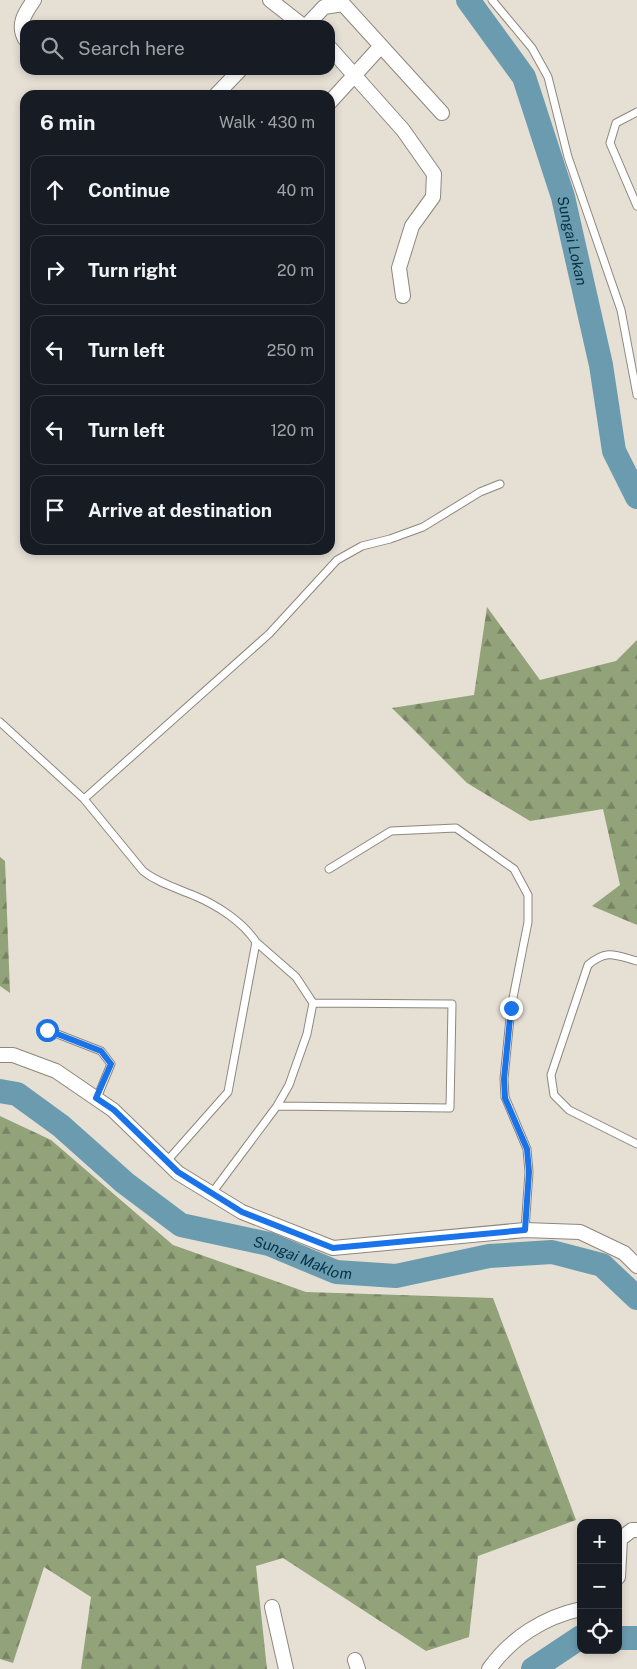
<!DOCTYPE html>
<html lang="en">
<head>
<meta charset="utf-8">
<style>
	body { margin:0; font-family:"Public Sans",sans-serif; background:#242831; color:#f1f3f6 }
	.controls { position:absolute; right:15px; bottom:15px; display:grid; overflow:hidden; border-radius:10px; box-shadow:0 2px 8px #0003 }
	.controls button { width:45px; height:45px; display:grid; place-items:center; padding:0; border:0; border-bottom:1px solid #363941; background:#171b24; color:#f1f3f6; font:25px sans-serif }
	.stop { position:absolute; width:15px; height:15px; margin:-11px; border:4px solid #1a73e8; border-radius:50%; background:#fff }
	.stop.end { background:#1a73e8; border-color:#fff; box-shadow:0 1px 5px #0008 }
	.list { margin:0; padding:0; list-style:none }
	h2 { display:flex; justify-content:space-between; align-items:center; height:65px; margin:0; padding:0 20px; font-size:21px }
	h2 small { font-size:16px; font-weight:400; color:#9ea1a6 }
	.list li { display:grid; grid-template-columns:32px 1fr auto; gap:15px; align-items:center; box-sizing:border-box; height:70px; margin:0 10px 10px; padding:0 10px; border:1px solid #363941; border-radius:15px }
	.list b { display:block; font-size:19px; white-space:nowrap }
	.list em { font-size:16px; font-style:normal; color:#9ea1a6 }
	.icon { flex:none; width:28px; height:28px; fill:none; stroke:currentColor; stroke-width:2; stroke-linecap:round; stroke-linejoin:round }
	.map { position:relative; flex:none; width:637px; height:1669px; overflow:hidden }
	.search { position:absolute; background:#171b24; box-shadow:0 2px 8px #0003; left:20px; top:20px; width:315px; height:55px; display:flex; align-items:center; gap:12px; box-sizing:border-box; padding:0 18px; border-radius:15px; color:#9ea1a6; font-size:19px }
	.panel { position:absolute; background:#171b24; box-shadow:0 2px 8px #0003; left:20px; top:90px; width:315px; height:465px; border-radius:15px }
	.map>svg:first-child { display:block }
</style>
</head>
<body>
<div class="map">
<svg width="637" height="1669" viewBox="0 0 637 1669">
	<defs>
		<pattern id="forest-firs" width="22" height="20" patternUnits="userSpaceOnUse" patternTransform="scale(1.25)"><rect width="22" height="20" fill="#92a279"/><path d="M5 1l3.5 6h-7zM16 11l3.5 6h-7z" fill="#778362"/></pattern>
	</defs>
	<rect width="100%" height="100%" fill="#e5dfd4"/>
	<!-- forest -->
	<path fill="url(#forest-firs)" d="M487 607 540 680 616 661 637 640V925L592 906 620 885 603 809 530 821 467 783 392 708 474 695Z
		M0 857 5 861 10 993 0 986Z
		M0 1116 51 1140 173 1245 306 1292 493 1298 576 1520 478 1556 469 1637 426 1651 283 1558 256 1566 267 1669H81L91 1597 44 1567 13 1663 0 1659Z"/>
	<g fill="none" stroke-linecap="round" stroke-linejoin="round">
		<!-- river -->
		<g stroke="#6b9baf" stroke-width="24">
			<path id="s1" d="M468 0 524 77 563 197 601 365 614 451 637 497"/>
			<path id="s2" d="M0 1091 17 1094 61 1126 125 1183 181 1225 269 1244 336 1272 396 1276 489 1256 552 1252 602 1265 637 1298"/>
			<path d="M618 1638H637"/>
			<path d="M533 1669 581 1637"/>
		</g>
		<!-- lane casing -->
		<g stroke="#8d877e" stroke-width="9">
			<path id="lane" d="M492 0 532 48 548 77 568 157 621 310 637 395
				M637 112 616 123 610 143 637 206
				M0 722 84 799 143 871C158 883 177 888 195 896 217 905 243 922 256 942L228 1092 167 1161
				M84 799 269 634 337 560 362 546 390 539 423 527 480 492 500 484
				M329 869 391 831 456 828 514 869 528 895V922L511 1008 504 1079 505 1097 527 1149 529 1172 525 1230
				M256 942 296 977 313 1003
				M637 961C615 955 607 949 588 965L551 1075 554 1095 569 1110 637 1144
				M47 1030 101 1051 111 1064 97 1098
				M212 1193 277 1106 289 1085 307 1034 313 1003 452 1004 450 1108 277 1106"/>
		</g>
		<!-- street casing -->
		<g stroke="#8d877e" stroke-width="16">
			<path id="street" d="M270 0 302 25
				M307 25 324 7 343 4 442 113
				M25 39C17 24 25 13 34 0
				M330 48 403 130 434 174 433 197 412 226 399 268 403 296
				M216 95 240 70
				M330 102 381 46
				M0 1055H13L56 1071 113 1110 178 1173 242 1212 333 1248 525 1230 580 1232 624 1253 637 1266
				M618 1577 620 1539 632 1530H637
				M272 1607 286 1669
				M355 1660 358 1669
				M489 1669C511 1638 544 1617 581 1609"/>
		</g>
		<!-- lane -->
		<use href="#lane" stroke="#fff" stroke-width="7"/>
		<!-- street -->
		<use href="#street" stroke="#fff" stroke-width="14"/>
	</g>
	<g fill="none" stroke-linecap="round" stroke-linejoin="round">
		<!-- route -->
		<path stroke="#1a73e8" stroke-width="6" d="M47 1030 101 1051 111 1064 96 1098 114 1110 178 1172 242 1212 333 1248 525 1230 529 1172 527 1149 505 1098 504 1079 511 1008"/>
	</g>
	<g text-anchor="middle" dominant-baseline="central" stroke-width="4" stroke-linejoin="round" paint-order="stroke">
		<!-- water labels -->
		<g font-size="15" font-style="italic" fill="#043241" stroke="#fff">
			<text stroke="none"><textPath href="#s1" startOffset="266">Sungai Lokan</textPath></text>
			<text stroke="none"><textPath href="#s2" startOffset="354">Sungai Maklom</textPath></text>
		</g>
	</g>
</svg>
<div class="controls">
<button>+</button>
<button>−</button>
<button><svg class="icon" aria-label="locate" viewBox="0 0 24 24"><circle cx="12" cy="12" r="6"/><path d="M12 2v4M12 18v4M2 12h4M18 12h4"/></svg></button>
</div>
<div class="stop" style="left:47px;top:1030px"></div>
<div class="stop end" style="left:511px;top:1008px"></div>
<div class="search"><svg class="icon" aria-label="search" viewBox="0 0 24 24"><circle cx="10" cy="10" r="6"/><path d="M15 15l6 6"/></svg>Search here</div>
<section class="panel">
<h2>6 min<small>Walk · 430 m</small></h2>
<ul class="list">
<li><svg class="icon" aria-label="ahead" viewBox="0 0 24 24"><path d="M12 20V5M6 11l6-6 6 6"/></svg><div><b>Continue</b></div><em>40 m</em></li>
<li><svg class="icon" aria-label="right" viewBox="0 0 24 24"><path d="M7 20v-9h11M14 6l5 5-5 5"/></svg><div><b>Turn right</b></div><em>20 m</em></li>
<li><svg class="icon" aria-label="left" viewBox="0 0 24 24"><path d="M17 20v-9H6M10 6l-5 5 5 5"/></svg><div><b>Turn left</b></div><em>250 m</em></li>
<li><svg class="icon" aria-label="left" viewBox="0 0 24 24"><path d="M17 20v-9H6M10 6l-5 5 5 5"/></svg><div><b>Turn left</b></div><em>120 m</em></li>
<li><svg class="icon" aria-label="arrive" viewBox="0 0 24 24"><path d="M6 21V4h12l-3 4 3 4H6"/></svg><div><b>Arrive at destination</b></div></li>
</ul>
</section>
</div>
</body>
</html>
